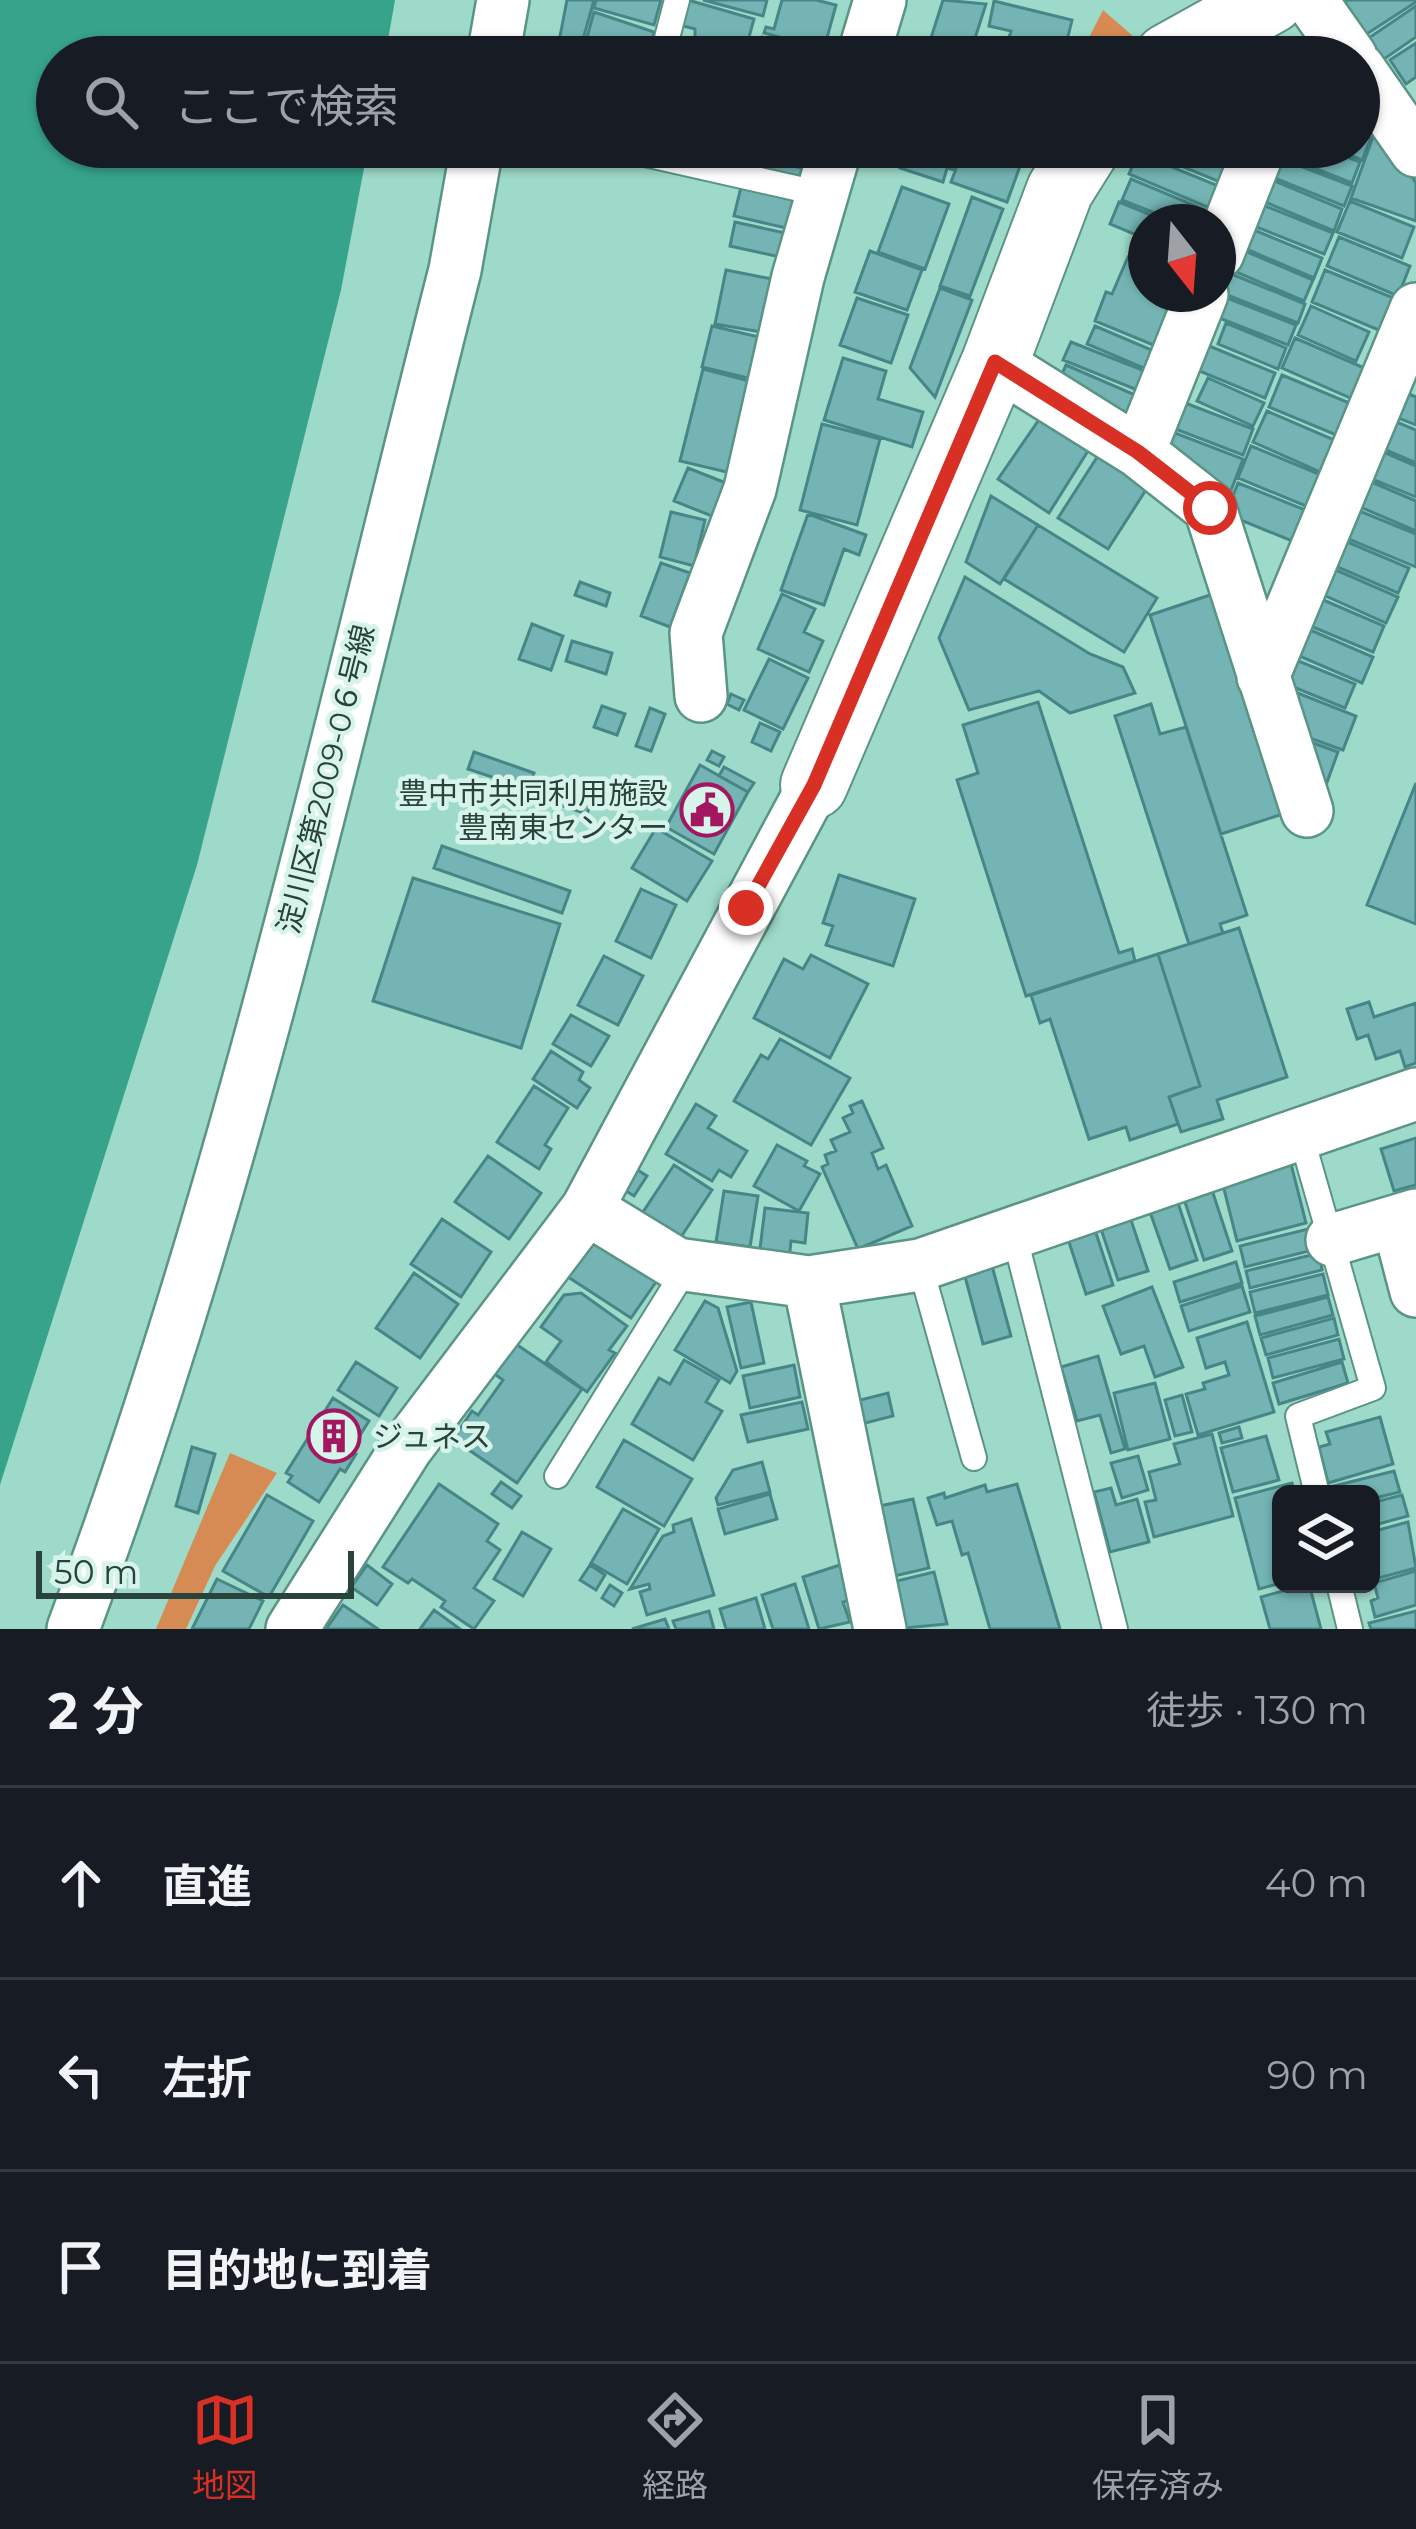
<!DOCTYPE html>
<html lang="ja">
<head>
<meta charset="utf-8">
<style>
	body { margin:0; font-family:Montserrat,"Noto Sans JP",sans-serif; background:#20242c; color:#f1f3f6 }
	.controls { position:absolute; right:36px; bottom:36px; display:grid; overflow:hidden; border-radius:18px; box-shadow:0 3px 9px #0004 }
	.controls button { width:108px; height:108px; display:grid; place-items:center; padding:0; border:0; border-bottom:3px solid #363941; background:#171b24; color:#f1f3f6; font:60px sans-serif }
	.compass { position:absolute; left:1128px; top:204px; width:108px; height:108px; border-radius:50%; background:#171b24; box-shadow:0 3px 9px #0004; rotate:163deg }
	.scale { position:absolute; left:36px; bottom:30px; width:318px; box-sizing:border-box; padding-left:12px; border:6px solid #29423b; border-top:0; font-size:33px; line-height:42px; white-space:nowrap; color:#29423b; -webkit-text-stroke:9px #d7f4eb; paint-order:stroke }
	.stop { position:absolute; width:36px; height:36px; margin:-27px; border:9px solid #d93025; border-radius:50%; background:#fff }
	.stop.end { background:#d93025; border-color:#fff; box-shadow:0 3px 12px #0008 }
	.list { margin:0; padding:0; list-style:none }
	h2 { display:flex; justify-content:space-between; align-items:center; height:156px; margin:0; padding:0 48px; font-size:51px }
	h2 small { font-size:39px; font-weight:400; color:#9ea1a6 }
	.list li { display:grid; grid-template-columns:78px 1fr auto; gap:36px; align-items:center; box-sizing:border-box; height:192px; padding:0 48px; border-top:3px solid #363941 }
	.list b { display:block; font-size:45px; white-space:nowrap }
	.list em { font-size:39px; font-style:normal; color:#9ea1a6 }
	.icon { flex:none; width:66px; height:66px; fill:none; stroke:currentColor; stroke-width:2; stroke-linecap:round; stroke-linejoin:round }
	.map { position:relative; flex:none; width:1416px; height:1629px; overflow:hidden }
	.search { position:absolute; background:#171b24; box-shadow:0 3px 9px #0004; left:36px; right:36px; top:36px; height:132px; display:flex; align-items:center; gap:30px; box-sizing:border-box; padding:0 42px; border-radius:66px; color:#9ea1a6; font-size:45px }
	.sheet { height:732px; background:#171b24 }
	nav { display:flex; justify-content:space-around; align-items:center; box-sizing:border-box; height:168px; border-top:3px solid #363941; background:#171b24; font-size:33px; color:#9ea1a6 }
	nav a { display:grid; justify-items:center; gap:6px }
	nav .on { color:#d93025 }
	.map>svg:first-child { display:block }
</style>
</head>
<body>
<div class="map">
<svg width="1416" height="1629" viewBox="0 0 1416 1629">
	<rect width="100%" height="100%" fill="#9edaca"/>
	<!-- green -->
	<path fill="#d78b54" d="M1103 10 1134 37 1116 57H1079Z
		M230 1453 277 1473 215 1566 186 1629H156Z"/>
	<!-- water -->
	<path fill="#37a38b" d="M0 0H395L385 57H57V147H368L341 290 197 865 0 1485Z"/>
	<!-- building -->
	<path fill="#74b4b4" stroke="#478686" stroke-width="3" d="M567 0H594L578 57H556Z
		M596 0H661L654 25 594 8Z
		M688 0 754 19 749 37 755 39 750 57 695 44V29L679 25Z
		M703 0H767L763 16Z
		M782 0H816L836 5 824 49 764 33 766 27 774 29Z
		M943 0 986 4 969 57H925Z
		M1348 0H1416V2L1359 39 1338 6Z
		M994 1 1072 20 1063 57H1017L1005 52 1011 31 989 26Z
		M1416 6V37L1374 66 1360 44Z
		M594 12 654 32 648 57 586 41Z
		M762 37 838 56 753 57Z
		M1416 43V77L1406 84 1390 60Z
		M584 44 629 55V57H581Z
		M675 46 714 57H672Z
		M1359 134 1371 138 1362 160 1328 147H1359Z
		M1374 134 1387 139 1416 183V221L1351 198Z
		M652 147H733L729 161Z
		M742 147H784L807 152 804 166 742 151Z
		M894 147H961L954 170 947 168 943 182 900 168 904 155 893 152Z
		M964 147H1027L1007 202 951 182Z
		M1160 147H1191L1238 166 1230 186 1156 156Z
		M1200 147H1247L1240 164Z
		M1281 147H1321L1360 162 1352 183 1278 154Z
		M1138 153 1228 190 1219 212 1129 174Z
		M747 155 762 159 758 175 743 172Z
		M1274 156 1352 186 1344 206 1267 175Z
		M764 160 802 168 798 184 761 175Z
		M1267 178 1342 209 1334 231 1258 199Z
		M1131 179 1215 214 1212 222H1177L1122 200Z
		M742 183 803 197 795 230 734 216Z
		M902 187 949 204 925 269 878 252Z
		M972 197 1003 209 970 296 940 286Z
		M1350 201 1414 227 1402 258 1337 232Z
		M1119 202 1168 222H1146V239L1110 224Z
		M1258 203 1333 233 1324 254 1249 224Z
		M735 222 794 235 789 259 730 246Z
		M1247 227 1322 258 1314 278 1239 246Z
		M1339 237 1410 266 1398 296 1327 266Z
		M1238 248 1313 280 1304 301 1229 269Z
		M870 251 922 270 907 310 855 292Z
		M1128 257 1146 265V294H1185L1163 349 1095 321 1106 292 1112 294Z
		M726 270 777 280 767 333 715 324Z
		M1325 270 1401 301 1388 334 1312 302Z
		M1229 273 1305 304 1298 323 1222 293Z
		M940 288 972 300 935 397 910 368Z
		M1222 296 1296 325 1288 345 1214 316Z
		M857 298 908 315 891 363 840 345Z
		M1311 306 1369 332 1356 361 1298 335Z
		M1226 323 1286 348 1278 369 1218 344Z
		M712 326 759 337 748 378 702 367Z
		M1095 326 1161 354 1153 372 1087 344Z
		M1295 338 1369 370 1355 400 1282 368Z
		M1071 342 1155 375 1147 394 1063 360Z
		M1202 343 1275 373 1265 398 1192 368Z
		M843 358 886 371 878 399 923 412 912 447 824 420Z
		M1066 365 1142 398 1134 417 1057 385Z
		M703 369 761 384 739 475 680 461Z
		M1282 375 1359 407 1346 439 1269 407Z
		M1208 378 1264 403 1253 426 1197 401Z
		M1397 389 1416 397V425L1388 414Z
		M1175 399 1253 429 1243 455 1165 425Z
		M1045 411 1093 443 1049 513 998 479Z
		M1267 411 1339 442 1325 474 1253 442Z
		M1387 418 1416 430V463L1375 445Z
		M822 424 880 439 857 525 800 510Z
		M1162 428 1243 459 1224 509 1153 451Z
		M1251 446 1326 477 1313 509 1238 478Z
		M1374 448 1416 466V497L1362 475Z
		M1101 451 1151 482 1108 549 1058 518Z
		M688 468 731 485 722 520 674 501Z
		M1362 478 1416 501V531L1351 503Z
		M1238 483 1315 514 1302 545 1226 514Z
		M991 496 1038 525 1000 584 966 562Z
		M1357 510 1416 534V567L1346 538Z
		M671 512 705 520 694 566 660 557Z
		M808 514 866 535 859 555 844 549 824 605 781 590Z
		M1038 525 1157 598 1124 652 1004 579Z
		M1345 541 1409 568 1398 593 1335 566Z
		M661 563 690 573 670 627 641 616Z
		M1329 567 1398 597 1386 623 1317 592Z
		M965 577 1090 654 1123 667 1135 693 1070 713 1039 691 969 710 939 638Z
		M580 582 610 593 606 606 575 595Z
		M1219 592 1289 812 1221 834 1150 615Z
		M782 594 815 609 804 632 823 641 809 672 758 649Z
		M1314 596 1384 626 1373 652 1303 623Z
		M532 624 563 636 551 670 519 659Z
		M1301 626 1373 657 1362 683 1290 652Z
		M572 641 612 653 606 674 566 661Z
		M1291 658 1355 684 1345 708 1281 682Z
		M769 659 808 678 783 729 744 710Z
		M1290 690 1356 716 1343 750 1287 730Z
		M731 694 744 700 739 710 727 704Z
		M1038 702 1119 953 1132 949 1135 961 1026 996 957 780 978 773 963 725Z
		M1151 704 1160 734 1186 727 1247 915 1220 924 1223 933 1189 944 1115 716Z
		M602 706 625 714 617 735 594 727Z
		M650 708 665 714 651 751 636 746Z
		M760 723 780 732 771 751 752 742Z
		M1302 739 1338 752 1322 796Z
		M712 751 724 757 719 766 707 760Z
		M474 752 534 773 528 789 468 769Z
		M700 765 748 792 714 854 666 827Z
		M724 767 754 783 748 792 719 776Z
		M557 780 594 793 587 814 549 801Z
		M1416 783V924L1367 905Z
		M656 828 712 861 687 901 632 868Z
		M442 846 570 891 562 913 434 868Z
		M839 875 915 899 893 966 826 945 833 926 823 923Z
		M413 878 560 924 521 1048 373 1001Z
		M641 889 676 905 651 958 616 941Z
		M1239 928 1287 1077 1217 1100 1223 1119 1181 1132 1169 1097 1200 1086 1158 954Z
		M1158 954 1200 1086 1169 1097 1178 1124 1130 1140 1126 1127 1089 1139 1050 1019 1040 1023 1031 995Z
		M811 955 868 984 830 1058 754 1018 784 959 803 969Z
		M604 956 643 976 618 1025 578 1005Z
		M1369 1002 1374 1017 1416 1003V1063L1405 1067 1400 1051 1376 1059 1368 1035 1357 1039 1347 1009Z
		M571 1015 609 1036 591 1066 553 1044Z
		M780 1039 850 1078 811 1145 734 1101 761 1055 768 1059Z
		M551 1051 583 1072 579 1080 590 1088 577 1108 533 1079Z
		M534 1086 568 1108 545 1145 551 1149 539 1169 497 1142Z
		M862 1101 883 1148 872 1153 878 1169 886 1165 912 1226 858 1249 822 1167 828 1164 825 1155 836 1151 831 1140 850 1132 843 1118 853 1113 850 1106Z
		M696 1104 716 1116 708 1128 747 1151 731 1177 719 1170 712 1181 666 1154Z
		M1416 1138V1185L1394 1191 1381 1149Z
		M777 1145 807 1161 804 1166 820 1174 799 1211 754 1186Z
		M488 1156 541 1193 509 1239 455 1202Z
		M625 1162 647 1176 634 1196 612 1182Z
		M1291 1164 1306 1223 1237 1241 1222 1181Z
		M674 1165 712 1190 679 1240 641 1215Z
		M1212 1190 1232 1251 1204 1260 1184 1199Z
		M724 1191 758 1196 750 1247 716 1242Z
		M1178 1203 1197 1260 1170 1269 1150 1212Z
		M765 1208 808 1213 805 1243 791 1241 789 1260 759 1257Z
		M1128 1211 1148 1271 1118 1280 1098 1220Z
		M442 1219 491 1252 461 1297 411 1264Z
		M1093 1224 1113 1285 1086 1294 1066 1233Z
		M1312 1228 1317 1249 1245 1267 1240 1246Z
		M587 1236 656 1282 631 1318 562 1273Z
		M1319 1253 1322 1270 1250 1288 1246 1271Z
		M991 1262 1011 1336 983 1344 963 1269Z
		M1236 1262 1242 1283 1180 1302 1174 1282Z
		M414 1273 458 1304 420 1358 376 1328Z
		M1323 1274 1328 1295 1255 1313 1250 1292Z
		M1242 1286 1250 1312 1189 1331 1181 1306Z
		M1152 1287 1183 1367 1155 1377 1144 1346 1121 1354 1103 1306Z
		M581 1293 627 1326 609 1350 615 1353 587 1392 546 1362 561 1341 541 1327 564 1295Z
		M1328 1297 1333 1315 1260 1335 1255 1316Z
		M705 1301 718 1308 737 1371 730 1383 675 1350Z
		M751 1302 764 1363 741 1368 727 1307Z
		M1334 1318 1338 1335 1266 1355 1261 1338Z
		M1247 1322 1274 1412 1198 1435 1186 1394 1205 1389 1203 1383 1229 1375 1225 1362 1206 1368 1197 1338Z
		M1339 1339 1344 1359 1273 1378 1268 1358Z
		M510 1340 582 1389 517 1483 453 1439 472 1411 478 1415 503 1380 489 1370Z
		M1098 1356 1125 1449 1111 1453 1100 1415 1077 1421 1061 1367Z
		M684 1360 719 1380 706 1402 722 1411 693 1460 632 1424 659 1378 670 1384Z
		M356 1362 397 1388 379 1416 338 1390Z
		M1342 1362 1348 1383 1279 1404 1273 1383Z
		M794 1365 800 1397 750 1408 743 1376Z
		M1155 1383 1170 1439 1128 1450 1114 1393Z
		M888 1393 893 1416 850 1427 844 1404Z
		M1182 1395 1192 1432 1175 1436 1165 1400Z
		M333 1398 369 1421 350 1451 356 1454 345 1472 340 1469 319 1502 288 1482 292 1476 286 1473Z
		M802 1402 808 1429 748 1442 741 1415Z
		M1380 1417 1393 1464 1328 1483 1319 1447 1330 1444 1326 1432Z
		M1239 1427 1242 1438 1222 1443 1219 1433Z
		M1212 1434 1233 1516 1154 1537 1145 1502 1156 1500 1149 1472 1180 1464 1174 1444Z
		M1266 1436 1279 1480 1233 1492 1221 1448Z
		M624 1440 692 1479 664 1526 597 1487Z
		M192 1447 215 1454 198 1513 176 1506Z
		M1138 1456 1148 1490 1122 1498 1111 1463Z
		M762 1462 770 1492 718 1505 716 1498 733 1470Z
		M1394 1471 1400 1492 1371 1499V1494H1331L1330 1487Z
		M501 1482 521 1496 512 1508 492 1494Z
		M1292 1483 1295 1494H1281V1583L1259 1589 1235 1498Z
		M439 1484 498 1524 487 1541 500 1550 474 1588 494 1601 474 1629 441 1607 445 1601 412 1579 408 1583 383 1567Z
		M1017 1484 1060 1629H990L968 1553 962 1555 952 1521 937 1525 928 1498 944 1493 945 1498 985 1485 987 1492Z
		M1111 1488 1116 1505 1137 1499 1149 1542 1110 1552 1094 1492Z
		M770 1494 777 1519 725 1534 718 1509Z
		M267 1495 313 1521 269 1597 223 1571Z
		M1402 1495 1408 1516 1371 1526V1503Z
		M913 1499 929 1568 886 1578 870 1508Z
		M623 1509 659 1529 627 1584 591 1563Z
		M691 1519 714 1595 647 1615 640 1592 650 1589 649 1584 630 1589 663 1536 674 1532 673 1525Z
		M1408 1522 1416 1568 1371 1580V1549L1374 1548 1371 1532Z
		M522 1532 551 1549 523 1596 494 1579Z
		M367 1565 392 1584 377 1605 351 1587Z
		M590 1565 605 1575 596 1590 580 1580Z
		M840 1565 851 1600 843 1602 850 1622 819 1629 803 1577Z
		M1416 1571V1605L1375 1617 1371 1601 1378 1598 1374 1583Z
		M934 1572 947 1624 894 1629 884 1584Z
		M217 1579 263 1601 249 1629H192Z
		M795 1584 809 1629H773L762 1595Z
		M1309 1584 1321 1629H1270L1261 1597Z
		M610 1585 622 1593 614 1606 602 1598Z
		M756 1598 765 1629H726L720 1609Z
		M343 1605 378 1629H326Z
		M434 1610 460 1629H420Z
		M709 1611 714 1629H676L673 1621Z
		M1416 1611V1629H1371L1369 1623Z
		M665 1619 669 1629H632Z"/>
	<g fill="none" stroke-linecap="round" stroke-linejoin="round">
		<!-- lane casing -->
		<g stroke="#5a9485" stroke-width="28">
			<path id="lane" d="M662 57 677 0
				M614 147 822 194
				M1300 1132 1373 1388 1298 1416 1317 1494
				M1014 1234 1115 1629
				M920 1265 974 1458
				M557 1476 688 1265
				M1339 1584 1350 1629"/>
		</g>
		<!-- street casing -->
		<g stroke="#5a9485" stroke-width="56">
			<path id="street" d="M1311 0 1351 57
				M493 57 503 0
				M863 57 880 0
				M1359 69 1416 151
				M1218 253 1260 147
				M995 362 1139 452 1210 508 1307 811
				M1139 452 1202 294
				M1263 677 1416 309
				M701 696 696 633 750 489 798 277 836 147
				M587 1209 677 1264 809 1282 920 1265 1416 1094
				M1398 1222 1416 1291
				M1332 1240 1416 1215
				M809 1282 880 1629
				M73 1629C238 1188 339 726 455 270L477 147
				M292 1629 407 1447 587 1209 814 785"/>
		</g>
		<!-- secondary casing -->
		<g stroke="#5a9485" stroke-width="70">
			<path id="secondary" d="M1168 57 1271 0
				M814 785 995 362 1060 190 1087 147"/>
		</g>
		<!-- lane -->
		<use href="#lane" stroke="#fff" stroke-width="24"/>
		<!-- street -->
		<use href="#street" stroke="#fff" stroke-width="51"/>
		<!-- secondary -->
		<use href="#secondary" stroke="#fff" stroke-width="66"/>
	</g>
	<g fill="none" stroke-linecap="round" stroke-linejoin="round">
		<!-- route -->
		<path stroke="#d93025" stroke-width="15" d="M746 908 814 785 995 362 1138 452 1210 508"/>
	</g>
	<!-- icons -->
	<defs>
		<g id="civic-ring" transform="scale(2.7)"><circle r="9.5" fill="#d7f4eb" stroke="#a21760" stroke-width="1.5"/><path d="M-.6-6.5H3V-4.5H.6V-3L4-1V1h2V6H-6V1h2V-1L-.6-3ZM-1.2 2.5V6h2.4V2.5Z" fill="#a21760"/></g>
		<g id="building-ring" transform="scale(2.7)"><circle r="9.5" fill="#d7f4eb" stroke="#a21760" stroke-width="1.5"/><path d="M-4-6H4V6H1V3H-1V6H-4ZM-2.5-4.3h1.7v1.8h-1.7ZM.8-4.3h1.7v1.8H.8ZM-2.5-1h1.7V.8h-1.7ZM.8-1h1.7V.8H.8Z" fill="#a21760"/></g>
	</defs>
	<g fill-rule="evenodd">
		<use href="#civic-ring" x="707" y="810"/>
		<use href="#building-ring" x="334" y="1436"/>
	</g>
	<g text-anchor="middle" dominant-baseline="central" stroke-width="9" stroke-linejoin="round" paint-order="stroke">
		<!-- street labels -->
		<g font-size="30" fill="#29423b" stroke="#d7f4eb">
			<text transform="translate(326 779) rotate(-76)">淀川区第2009-0６号線</text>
		</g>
		<!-- poi labels -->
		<g font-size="30" fill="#29423b" stroke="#d7f4eb" text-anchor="end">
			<text x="668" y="793">豊中市共同利用施設<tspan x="668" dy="34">豊南東センター</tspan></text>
			<text x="373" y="1436" text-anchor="start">ジュネス</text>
		</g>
	</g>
</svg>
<div class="controls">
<button><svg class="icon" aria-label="layers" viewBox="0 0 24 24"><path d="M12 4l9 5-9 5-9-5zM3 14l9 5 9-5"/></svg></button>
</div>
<svg class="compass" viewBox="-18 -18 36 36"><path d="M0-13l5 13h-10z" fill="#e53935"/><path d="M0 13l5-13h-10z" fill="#9ea1a6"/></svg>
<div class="scale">50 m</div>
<div class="stop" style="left:1210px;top:508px"></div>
<div class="stop end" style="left:746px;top:908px"></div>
<div class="search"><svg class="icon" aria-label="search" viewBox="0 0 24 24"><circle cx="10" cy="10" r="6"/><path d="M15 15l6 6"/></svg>ここで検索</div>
</div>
<section class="sheet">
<h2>2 分<small>徒歩 · 130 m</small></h2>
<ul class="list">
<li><svg class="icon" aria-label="ahead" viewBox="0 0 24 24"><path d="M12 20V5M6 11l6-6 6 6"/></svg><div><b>直進</b></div><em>40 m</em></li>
<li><svg class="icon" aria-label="left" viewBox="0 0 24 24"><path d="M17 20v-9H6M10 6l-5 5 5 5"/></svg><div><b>左折</b></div><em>90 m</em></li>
<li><svg class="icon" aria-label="arrive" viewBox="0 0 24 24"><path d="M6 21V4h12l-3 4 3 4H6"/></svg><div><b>目的地に到着</b></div></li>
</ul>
</section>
<nav>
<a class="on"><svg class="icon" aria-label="map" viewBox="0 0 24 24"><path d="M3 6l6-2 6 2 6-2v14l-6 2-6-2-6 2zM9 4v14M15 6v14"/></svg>地図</a>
<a><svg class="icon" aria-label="directions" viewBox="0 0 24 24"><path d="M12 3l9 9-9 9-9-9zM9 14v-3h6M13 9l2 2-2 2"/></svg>経路</a>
<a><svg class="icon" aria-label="saved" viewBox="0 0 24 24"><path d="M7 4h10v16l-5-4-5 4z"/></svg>保存済み</a>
</nav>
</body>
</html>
